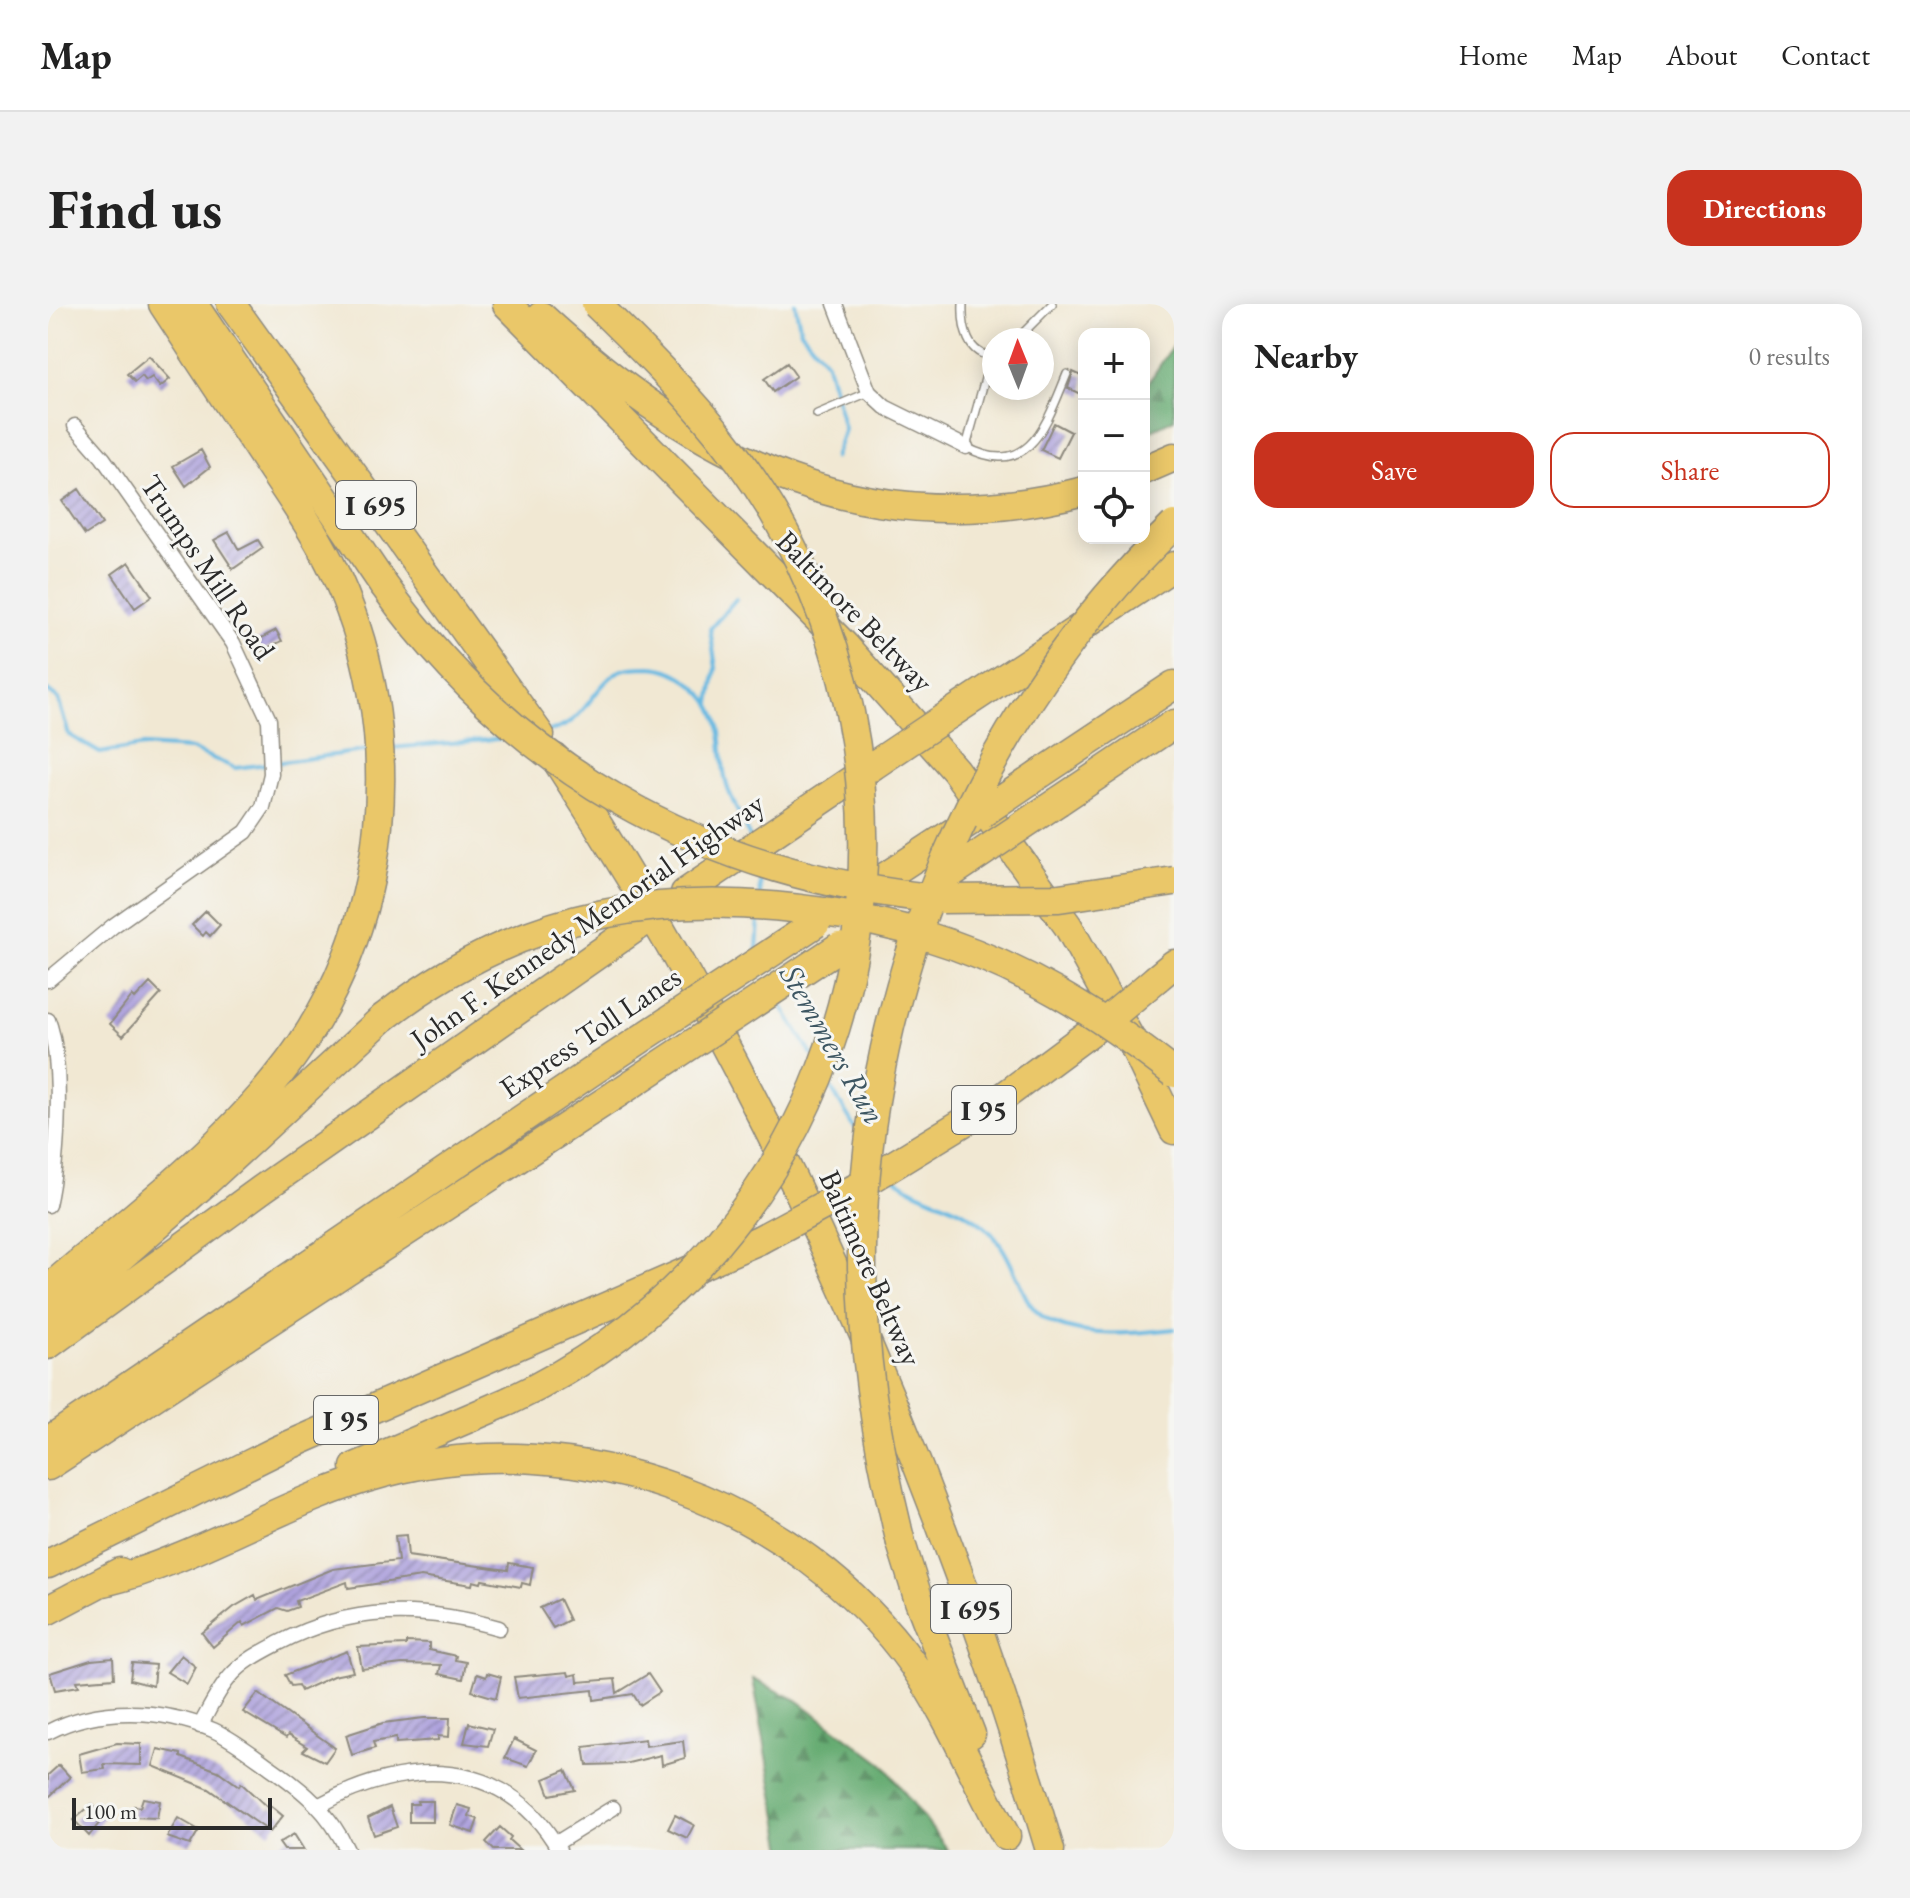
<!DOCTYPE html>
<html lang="en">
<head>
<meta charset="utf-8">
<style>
	body { margin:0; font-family:"EB Garamond",serif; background:#f2f2f2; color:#222 }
	.controls { position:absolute; right:24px; top:24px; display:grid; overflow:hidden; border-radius:16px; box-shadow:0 4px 20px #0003 }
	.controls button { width:72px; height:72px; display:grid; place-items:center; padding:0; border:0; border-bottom:2px solid #e0e0e0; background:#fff; color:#222; font:40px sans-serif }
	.compass { position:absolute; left:934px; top:24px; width:72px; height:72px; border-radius:50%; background:#fff; box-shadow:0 4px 20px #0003; rotate:359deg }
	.scale { position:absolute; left:24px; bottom:20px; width:200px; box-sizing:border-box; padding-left:8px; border:4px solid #2b2b2b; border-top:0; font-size:22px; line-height:28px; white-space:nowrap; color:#2b2b2b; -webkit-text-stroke:6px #f6f6f2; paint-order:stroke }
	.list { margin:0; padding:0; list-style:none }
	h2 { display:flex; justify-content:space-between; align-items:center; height:104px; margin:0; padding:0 32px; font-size:34px }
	h2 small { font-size:26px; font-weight:400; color:#767676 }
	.actions { display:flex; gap:16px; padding:24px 32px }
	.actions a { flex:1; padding:18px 0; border:2px solid #c8321e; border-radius:24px; text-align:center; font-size:28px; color:#c8321e }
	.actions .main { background:#c8321e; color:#fff }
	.icon { flex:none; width:44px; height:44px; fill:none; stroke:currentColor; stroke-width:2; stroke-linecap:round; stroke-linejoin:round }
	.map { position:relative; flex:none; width:1126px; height:1546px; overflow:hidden; border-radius:24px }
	header { display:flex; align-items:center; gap:48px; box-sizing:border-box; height:112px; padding:0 40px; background:#fff; border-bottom:2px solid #e0e0e0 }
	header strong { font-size:38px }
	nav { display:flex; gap:44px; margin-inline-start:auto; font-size:28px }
	.intro { display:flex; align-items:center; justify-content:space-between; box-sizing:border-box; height:192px; padding:0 48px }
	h1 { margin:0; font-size:56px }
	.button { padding:20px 36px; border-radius:24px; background:#c8321e; color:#fff; font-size:28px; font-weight:700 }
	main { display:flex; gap:48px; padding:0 48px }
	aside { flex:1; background:#fff; border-radius:24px; box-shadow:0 4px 20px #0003 }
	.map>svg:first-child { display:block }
</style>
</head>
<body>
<header>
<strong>Map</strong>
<nav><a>Home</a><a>Map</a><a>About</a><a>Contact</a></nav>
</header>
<div class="intro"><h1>Find us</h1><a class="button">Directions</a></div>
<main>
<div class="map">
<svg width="1126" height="1546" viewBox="0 0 1126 1546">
	<defs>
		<pattern id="forest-firs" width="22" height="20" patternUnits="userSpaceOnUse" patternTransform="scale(2)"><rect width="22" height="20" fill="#66ac72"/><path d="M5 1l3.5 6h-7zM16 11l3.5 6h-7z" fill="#548c5e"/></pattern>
		<pattern id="building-hatch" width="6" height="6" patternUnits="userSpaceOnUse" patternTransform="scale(2)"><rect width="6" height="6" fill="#aea2dd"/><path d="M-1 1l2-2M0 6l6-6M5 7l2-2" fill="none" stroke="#8e84b3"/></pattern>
	</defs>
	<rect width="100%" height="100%" fill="#f6f6f2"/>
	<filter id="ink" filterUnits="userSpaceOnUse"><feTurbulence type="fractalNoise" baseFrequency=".0125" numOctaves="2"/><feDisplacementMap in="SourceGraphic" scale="16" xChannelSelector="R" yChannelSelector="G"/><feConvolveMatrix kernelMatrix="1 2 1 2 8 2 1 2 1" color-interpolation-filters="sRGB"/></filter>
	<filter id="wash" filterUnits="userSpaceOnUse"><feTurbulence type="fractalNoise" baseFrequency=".006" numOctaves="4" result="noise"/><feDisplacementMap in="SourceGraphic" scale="32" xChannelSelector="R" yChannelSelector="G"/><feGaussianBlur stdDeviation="1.8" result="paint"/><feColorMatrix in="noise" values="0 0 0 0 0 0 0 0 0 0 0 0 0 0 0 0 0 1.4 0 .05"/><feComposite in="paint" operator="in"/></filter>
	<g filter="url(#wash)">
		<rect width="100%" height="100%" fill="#f1e8d3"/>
		<!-- forest -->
		<path fill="url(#forest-firs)" stroke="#486c4e" stroke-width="2" d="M1126 40V115L1096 130V85Z
			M705 1375 749 1396 835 1460 900 1546H736Z"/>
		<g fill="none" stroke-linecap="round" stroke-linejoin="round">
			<!-- stream -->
			<path stroke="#67b9e2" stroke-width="4" d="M747 0 753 27 779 59 784 78 796 125 786 154
				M0 387 10 395 21 431 52 449 95 442 143 445 187 464 219 460
				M662 399 668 364 662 325 688 295
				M501 427C537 420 540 389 568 369 577 363 592 363 603 363 631 364 663 390 670 418 676 441 672 467 682 490 688 505 696 519 702 534
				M342 444 461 434
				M227 459 322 446
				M711 570 712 593
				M709 645 711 614
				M731 697 764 751
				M778 776 811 830
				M847 874C874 896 911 899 938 924 959 943 966 969 978 993 1001 1040 1082 1030 1126 1025"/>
		</g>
		<g id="blocks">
			<!-- building -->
			<path fill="url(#building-hatch)" d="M101 52 122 75 112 83 104 73 98 77 94 72 87 78 79 70Z
				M739 59 748 72 725 88 716 75Z
				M1025 68 1036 73V92L1020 84Z
				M1006 119 1023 128 1010 154 993 146Z
				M153 146 162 163 138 182 125 162Z
				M31 185 54 220 37 231 14 197Z
				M181 228 191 246 210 236 215 244 185 265 166 236Z
				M81 258 104 292 87 304 64 270Z
				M228 326 234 337 213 347 208 337Z
				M158 607 172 621 162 632 158 628 155 632 144 621Z
				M102 679 113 690 75 732 62 720 84 692 87 695Z
				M358 1231 360 1252 460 1266 461 1259 485 1263 482 1281 474 1279 473 1283 434 1276 433 1279 425 1277 424 1281 373 1273 300 1284 299 1278 248 1297 250 1303 239 1307 230 1304 196 1322 194 1318 165 1343 154 1329 186 1303 207 1291 209 1296 285 1265 350 1257 347 1232Z
				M511 1295 521 1316 505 1324 492 1304Z
				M358 1338 381 1339V1346L408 1352 407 1356 418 1358 415 1375 391 1370 393 1361 354 1360 314 1365 310 1343 358 1341Z
				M299 1347 305 1368 285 1372 253 1387 250 1381 243 1382 237 1371Z
				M133 1351 148 1363 139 1380 119 1368Z
				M65 1354 66 1374 29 1377 31 1382 7 1386 2 1369 43 1356Z
				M84 1359 107 1361 105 1382 82 1376Z
				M520 1368 521 1372 529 1370 530 1378 567 1375 569 1389 600 1370 612 1388 592 1401 585 1390 546 1396 545 1386 470 1394 466 1373Z
				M439 1369 453 1373 448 1394 424 1387 429 1370 438 1373Z
				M210 1389 287 1444 277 1458 255 1447 259 1443 240 1431 238 1434 195 1408Z
				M376 1414H402L401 1433 390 1432V1436L348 1439V1434L325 1438 327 1444 304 1451 298 1431 335 1419Z
				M421 1419 445 1425 440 1442 416 1439Z
				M466 1435 488 1446 480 1462 457 1454Z
				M597 1435 598 1442 635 1437 637 1454 614 1461 613 1451 576 1460 539 1461 536 1443Z
				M69 1439 93 1440V1461L56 1460 57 1465 34 1468 31 1450Z
				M110 1445 133 1450V1453L170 1467 191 1482 193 1479 221 1505 223 1502 235 1512 222 1528 161 1485 105 1462Z
				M11 1461 22 1473 0 1494V1471Z
				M518 1466 527 1486 502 1491 496 1475Z
				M95 1494 112 1497 109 1514 84 1513 86 1502 92 1503Z
				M369 1497H385V1518H361V1500H370Z
				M44 1500 56 1513 41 1532 26 1516Z
				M409 1501 423 1505 421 1512 430 1515 425 1529 402 1521Z
				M342 1503 349 1523 326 1531 320 1514Z
				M627 1511 646 1521 639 1534 620 1525Z
				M130 1514 151 1526 142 1541 119 1533Z
				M452 1523 463 1533 461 1536 472 1546H446L438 1538Z
				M246 1530 256 1546H236L231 1539Z"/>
		</g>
	</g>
	<g filter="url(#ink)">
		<use href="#blocks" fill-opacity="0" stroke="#8e8a7f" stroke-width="2"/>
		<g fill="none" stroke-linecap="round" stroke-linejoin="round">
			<!-- service casing -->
			<g stroke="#8e8a7f" stroke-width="10">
				<path id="service" d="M915 0C914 23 919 52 946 52
					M968 36 1004 0
					M943 53 918 143C982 177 999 118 1019 70
					M769 110 821 88"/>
			</g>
			<!-- minor casing -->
			<g stroke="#8e8a7f" stroke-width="17">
				<path id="minor" d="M787 0 821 88 837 103 918 143
					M0 676 65 622 198 528 215 503 223 470 221 416 185 339 55 154 27 122
					M0 716C16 759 10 856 0 901
					M152 1422C161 1406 169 1388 181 1374 194 1358 212 1349 231 1339 303 1301 374 1302 451 1324
					M0 1428C50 1402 113 1404 165 1426 185 1435 204 1450 222 1463 255 1486 282 1508 299 1546
					M272 1501C357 1454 457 1451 511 1546
					M507 1540 565 1504"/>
			</g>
			<!-- motorway casing -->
			<g stroke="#8e8a7f" stroke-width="31">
				<path id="motorway" d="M145 0 335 280
					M183 0 492 431
					M459 0 797 342 907 466 1020 622 1082 734 1126 826
					M493 12C650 157 819 243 1036 187
					M1096 166 1126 153
					M902 410 1126 262
					M507 454C728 790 887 1161 1002 1546
					M992 470 1126 381
					M1011 497 1126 420
					M637 589 823 463
					M805 594 921 518
					M1109 674 1126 660
					M808 884 947 799 1064 712
					M0 985C78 918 165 853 230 772 346 629 363 422 282 259 263 221 238 187 215 152 181 101 148 51 115 0
					M0 1017 159 877 335 714
					M0 1041 214 885 600 615
					M0 1137 552 762
					M0 1162 570 789
					M307 1163 461 1097
					M853 1239 871 1297 923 1430
					M0 1260 230 1146 711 936
					M56 1278C152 1255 238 1195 336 1169 531 1118 749 1199 866 1362 903 1415 927 1476 958 1532
					M0 1306 72 1268"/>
			</g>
			<!-- service -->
			<use href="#service" stroke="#fff" stroke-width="7"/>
			<!-- minor -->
			<use href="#minor" stroke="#fff" stroke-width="14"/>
			<!-- motorway -->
			<use href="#motorway" stroke="#eac769" stroke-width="28"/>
			<!-- motorway-bridge casing -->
			<g stroke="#8e8a7f" stroke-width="31" stroke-linecap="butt">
				<path id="motorway-bridge" d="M335 280C465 463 651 567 873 593
					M823 463 902 410
					M933 510 992 470
					M905 568 1011 497
					M895 595 1011 594 1126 577
					M823 617 861 626
					M881 633C973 661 1051 710 1126 769
					M1064 712 1109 674
					M335 714C476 604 622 582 795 611
					M552 762 768 619
					M570 789 791 643
					M711 936 808 884
					M461 1097C793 942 907 548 737 229 689 139 620 70 548 0
					M853 1239C829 1143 813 1046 814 946 817 677 932 408 1126 221"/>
			</g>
			<!-- motorway-bridge -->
			<use href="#motorway-bridge" stroke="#eac769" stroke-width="28"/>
		</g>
	</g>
	<g text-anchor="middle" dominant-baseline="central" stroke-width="6" stroke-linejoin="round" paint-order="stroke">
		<!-- shield labels -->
		<g fill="#f6f6f2" stroke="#686867" stroke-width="2">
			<rect x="288" y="177" width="80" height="48" rx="6"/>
			<rect x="904" y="782" width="64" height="48" rx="6"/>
			<rect x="266" y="1092" width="64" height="48" rx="6"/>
			<rect x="883" y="1281" width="80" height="48" rx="6"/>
		</g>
		<g font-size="28" font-weight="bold" fill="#2b2b2b">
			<text x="328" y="201">I 695</text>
			<text x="936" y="806">I 95</text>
			<text x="298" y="1116">I 95</text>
			<text x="923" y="1305">I 695</text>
		</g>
		<!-- street labels -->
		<g font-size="30" fill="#2b2b2b" stroke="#f6f6f2">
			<text transform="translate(160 263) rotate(56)">Trumps Mill Road</text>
			<text transform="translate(807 307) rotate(46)">Baltimore Beltway</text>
			<text transform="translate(539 617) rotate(-35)">John F. Kennedy Memorial Highway</text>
			<text transform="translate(542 728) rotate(-34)">Express Toll Lanes</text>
			<text transform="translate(823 964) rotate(66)">Baltimore Beltway</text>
		</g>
		<!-- water labels -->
		<g font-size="32" font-style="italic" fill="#3d5662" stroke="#f6f6f2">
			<text transform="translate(785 740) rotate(60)">Stemmers Run</text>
		</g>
	</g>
</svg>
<div class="controls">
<button>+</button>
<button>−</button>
<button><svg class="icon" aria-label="locate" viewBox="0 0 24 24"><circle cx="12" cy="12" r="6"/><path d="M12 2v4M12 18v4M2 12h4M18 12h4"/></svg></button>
</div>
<svg class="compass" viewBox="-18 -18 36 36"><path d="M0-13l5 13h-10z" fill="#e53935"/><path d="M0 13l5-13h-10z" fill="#767676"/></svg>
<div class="scale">100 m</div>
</div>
<aside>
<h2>Nearby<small>0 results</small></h2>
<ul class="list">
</ul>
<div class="actions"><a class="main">Save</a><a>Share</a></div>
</aside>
</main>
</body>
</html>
